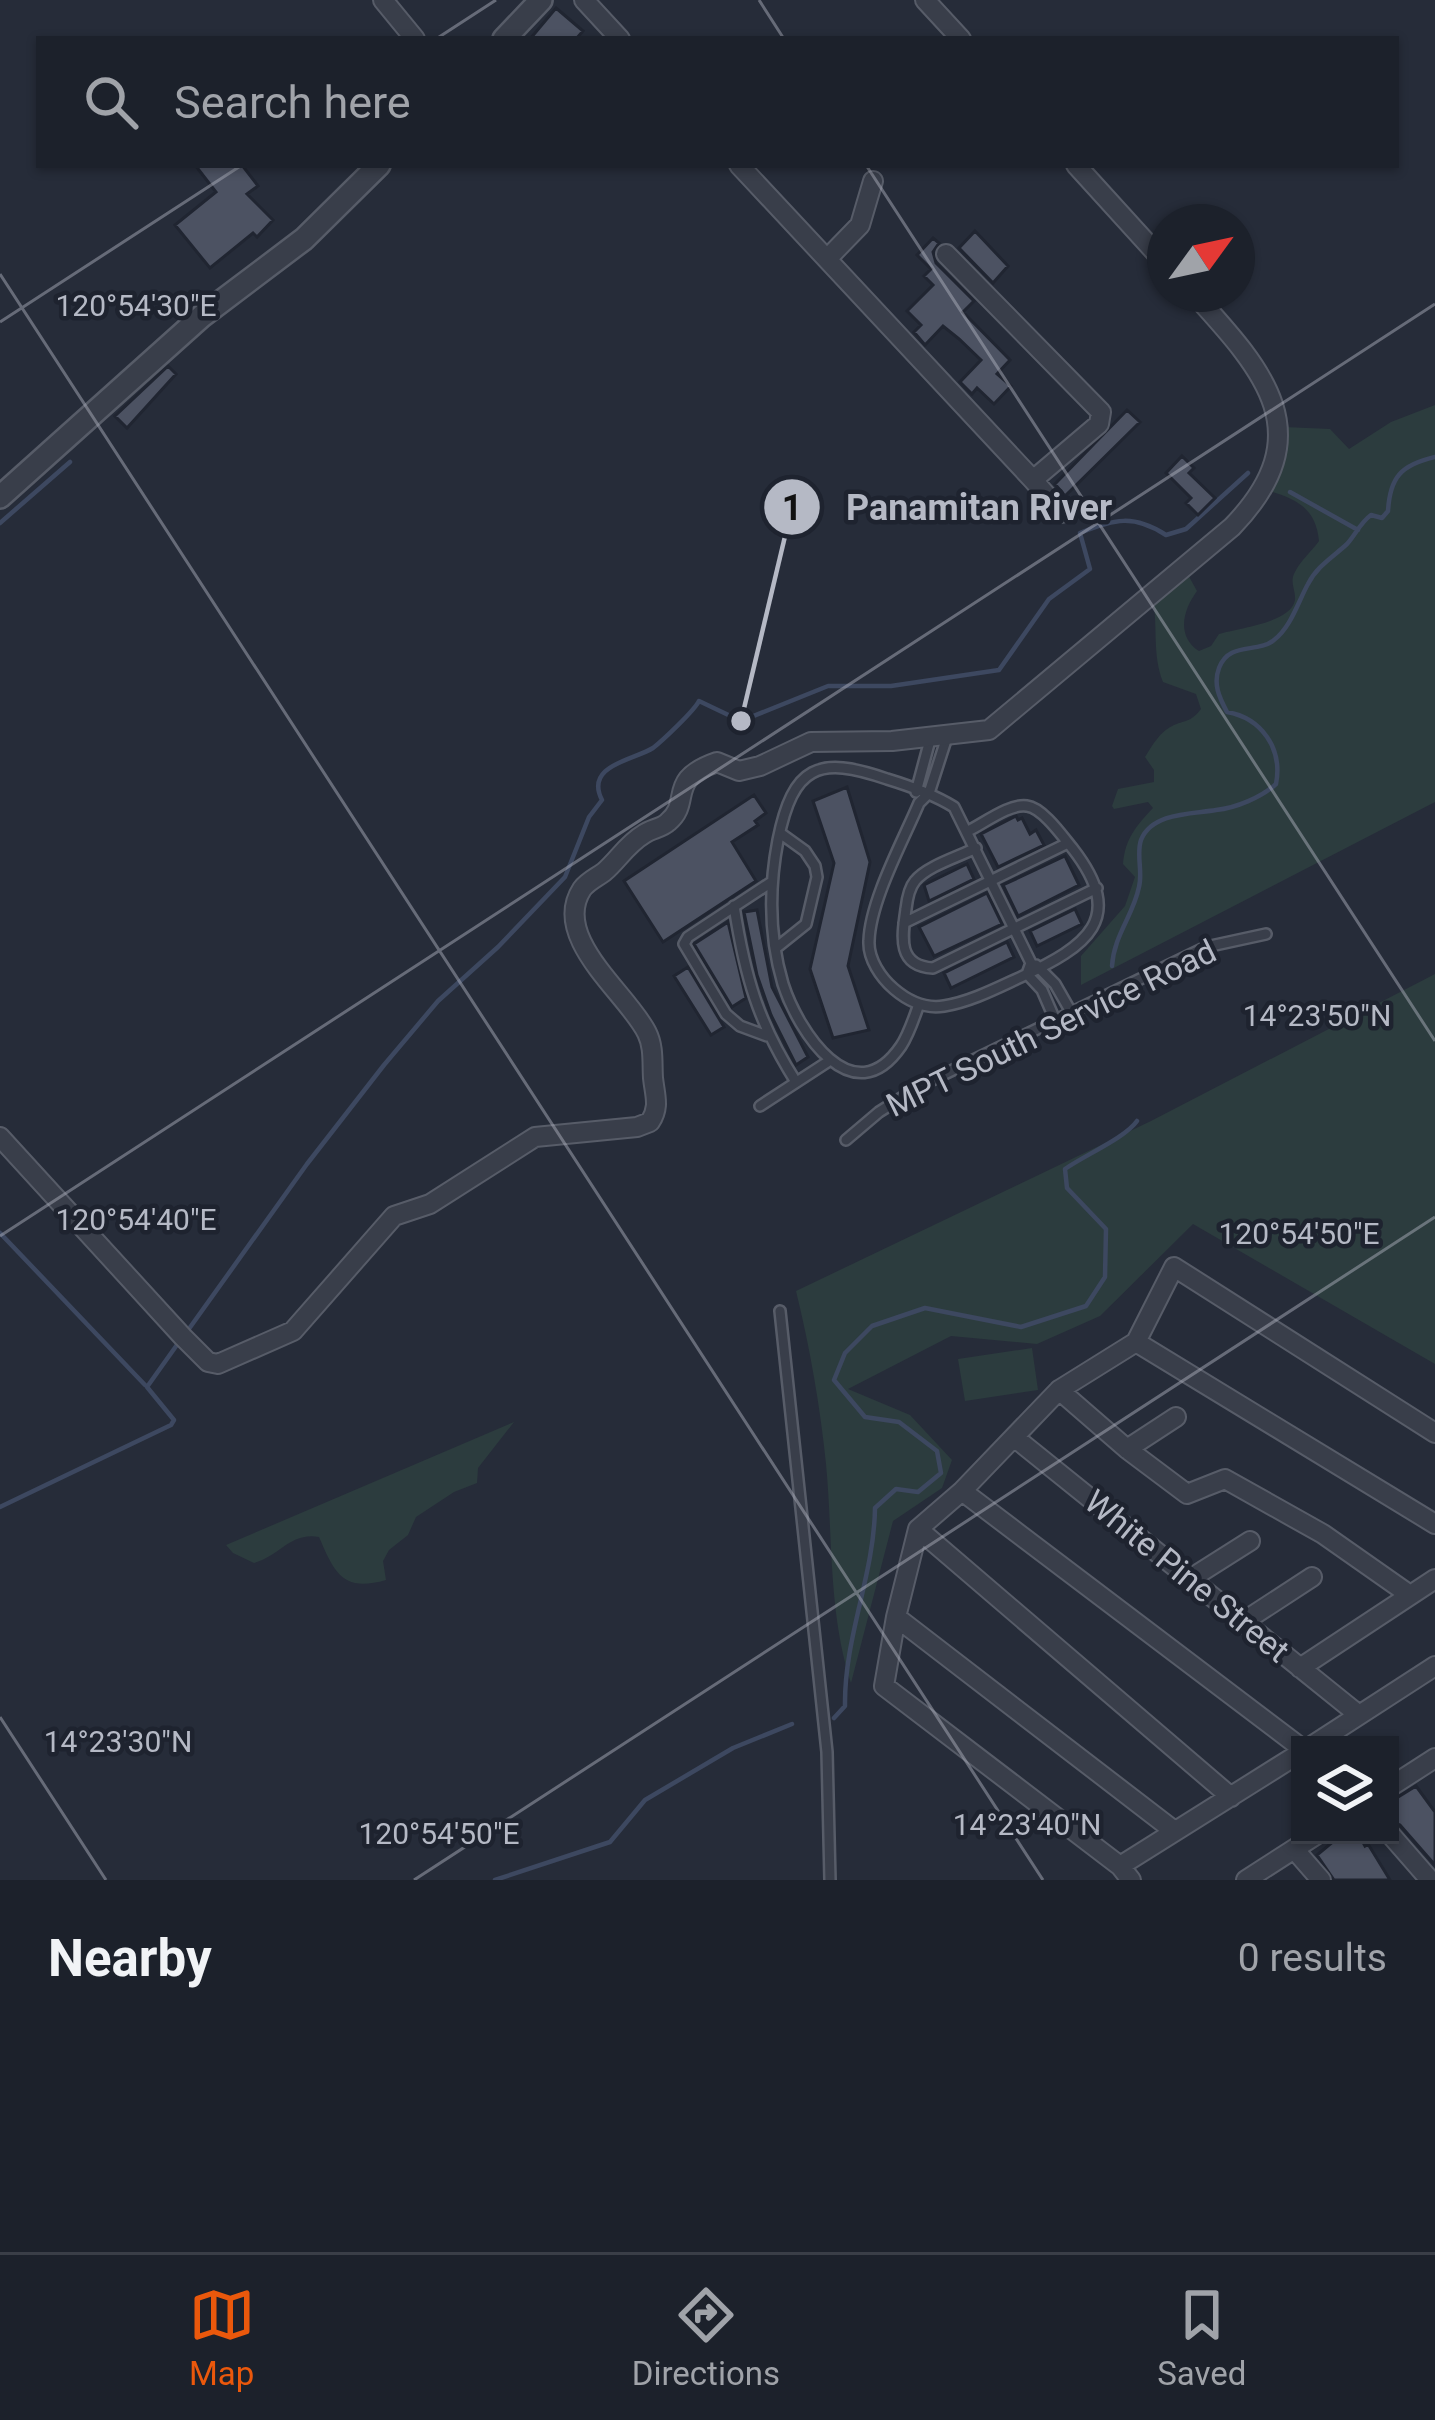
<!DOCTYPE html>
<html lang="en">
<head>
<meta charset="utf-8">
<style>
	body { margin:0; font-family:Roboto,sans-serif; background:#252933; color:#f1f3f6 }
	.controls { position:absolute; right:36px; bottom:36px; display:grid; overflow:hidden; border-radius:0px; box-shadow:0 3px 9px #0004 }
	.controls button { width:108px; height:108px; display:grid; place-items:center; padding:0; border:0; border-bottom:3px solid #3a3e47; background:#1c212b; color:#f1f3f6; font:60px sans-serif }
	.compass { position:absolute; left:1147px; top:204px; width:108px; height:108px; border-radius:50%; background:#1c212b; box-shadow:0 3px 9px #0004; rotate:57deg }
	.list { margin:0; padding:0; list-style:none }
	h2 { display:flex; justify-content:space-between; align-items:center; height:156px; margin:0; padding:0 48px; font-size:51px }
	h2 small { font-size:39px; font-weight:400; color:#a0a3a9 }
	.icon { flex:none; width:66px; height:66px; fill:none; stroke:currentColor; stroke-width:2; stroke-linecap:round; stroke-linejoin:round }
	.map { position:relative; flex:none; width:1435px; height:1880px; overflow:hidden }
	.search { position:absolute; background:#1c212b; box-shadow:0 3px 9px #0004; left:36px; right:36px; top:36px; height:132px; display:flex; align-items:center; gap:30px; box-sizing:border-box; padding:0 42px; border-radius:0px; color:#a0a3a9; font-size:45px }
	.sheet { height:372px; background:#1c212b }
	nav { display:flex; justify-content:space-around; align-items:center; box-sizing:border-box; height:168px; border-top:3px solid #3a3e47; background:#1c212b; font-size:33px; color:#a0a3a9 }
	nav a { display:grid; justify-items:center; gap:6px }
	nav .on { color:#ea580c }
	.map>svg:first-child { display:block }
</style>
</head>
<body>
<div class="map">
<svg width="1435" height="1880" viewBox="0 0 1435 1880">
	<rect width="100%" height="100%" fill="#262c39"/>
	<!-- green -->
	<path fill="#2c3c3e" d="M1435 405V802L1081 985V956L1125 906 1135 877 1123 864C1125 839 1136 826 1153 808L1148 802 1114 809 1112 806 1118 789 1154 782V770L1145 757C1152 746 1160 731 1174 725 1187 720 1192 721 1201 709L1196 694 1163 682C1152 654 1158 628 1153 599L1187 573 1197 591C1183 610 1176 636 1199 651L1211 646 1219 634C1238 628 1291 623 1295 600 1296 590 1289 582 1295 572 1300 561 1312 551 1319 541 1316 509 1298 500 1270 491L1284 427 1330 429 1349 449 1391 422Z
		M1435 974V1364L1193 1224 1100 1316 1037 1344 951 1336 848 1389 910 1415 952 1460 942 1488 893 1521 851 1683C828 1612 833 1537 826 1464 820 1406 810 1348 796 1291L1151 1121Z
		M1032 1348 1038 1390 965 1401 958 1359Z
		M514 1422 478 1468 477 1483 454 1492 416 1517 408 1535 389 1550 383 1561 386 1580C343 1592 335 1574 319 1537 290 1532 280 1556 254 1563L233 1553 226 1545Z"/>
	<g fill="none" stroke-linecap="round" stroke-linejoin="round">
		<!-- stream -->
		<path stroke="#3d4860" stroke-width="4.5" d="M1290 492 1358 530
			M0 523 70 462
			M1112 966C1114 935 1133 916 1139 887 1143 872 1136 854 1141 840 1152 812 1194 814 1216 810 1236 808 1262 797 1276 784 1283 748 1261 718 1227 712 1219 697 1213 684 1219 668 1229 641 1257 654 1274 640 1291 627 1298 602 1308 584 1317 566 1333 557 1347 544 1356 534 1360 523 1371 515L1382 518 1388 511C1390 477 1401 465 1435 457
			M0 1233 145 1385
			M186 1333 307 1164 384 1065 438 1001 498 947 565 877 589 817 602 800C584 765 634 760 653 748 662 741 694 711 699 701L741 721 828 686H891L999 670 1049 599 1090 569 1080 533C1115 519 1133 514 1166 535L1186 529 1248 473
			M0 1507 171 1425 174 1420 147 1387 179 1342
			M834 1718 845 1706C844 1637 874 1576 875 1508L896 1489 918 1492 941 1473 937 1451 899 1422 865 1417 834 1380 845 1353 872 1326 925 1308 1021 1327 1086 1306 1105 1277 1106 1229 1067 1188 1065 1169C1085 1155 1125 1138 1137 1121
			M495 1880 610 1842 645 1800 733 1748 792 1724"/>
	</g>
	<!-- building -->
	<path fill="#4c5262" stroke="#202531" stroke-width="3" d="M556 8 583 31 576 39H530Z
		M195 165H242L258 186 247 194 273 220 257 237 253 233 210 268 175 225 216 192Z
		M975 231 1008 266 993 283 959 248Z
		M933 238 939 243 933 252 936 263 974 301 963 312 1010 360 997 374 1011 386 994 404 977 388 972 394 960 382 981 360 959 339 943 326 925 345 914 332 921 325 907 311 933 285 924 276 931 269 917 255Z
		M168 366 176 374 127 428 115 416Z
		M1127 410 1140 422 1065 496 1055 484Z
		M1182 456 1194 468 1189 473 1215 498 1198 515 1186 503 1191 498 1166 473Z
		M847 787 870 862 848 966 869 1030 833 1038 810 969 834 863 813 801Z
		M754 795 766 813 755 821 758 825 732 842 756 881 663 942 624 881Z
		M1016 816 1018 820 1022 818 1030 834 1036 830 1044 845 998 867 981 834Z
		M1065 856 1079 885 1018 916 1003 885Z
		M967 864 974 879 929 901 924 885Z
		M987 893 1002 924 934 956 919 927Z
		M1075 909 1082 924 1037 946 1030 931Z
		M757 910 772 987 808 1057 796 1065 771 1015 757 975 744 912Z
		M728 922 746 998 732 1007 694 944Z
		M1007 942 1014 957 951 988 944 973Z
		M688 967 724 1027 711 1035 674 976Z
		M1416 1786 1435 1812V1865L1400 1825 1390 1821V1802Z
		M1341 1835H1359L1365 1846 1368 1844 1390 1880H1334L1317 1855Z"/>
	<g fill="none" stroke-linecap="round" stroke-linejoin="round">
		<!-- service casing -->
		<g stroke="#575c68" stroke-width="14">
			<path id="service" d="M947 737 929 793 919 803C903 841 870 901 869 941 868 959 881 978 894 989 908 1001 925 1009 944 1006 970 1002 997 988 1021 977 1087 946 1127 919 1073 849 1063 837 1043 808 1027 806 1010 803 983 824 968 831
				M916 792 930 740
				M976 848C958 857 927 866 915 881 909 888 907 900 906 909 902 937 897 966 933 968L1097 888
				M734 906C745 977 758 1022 796 1082
				M904 923 1068 843
				M776 948 806 924 817 877 815 866 805 851 780 833
				M1036 965 1055 984 1071 1012
				M919 1004C914 1018 909 1034 901 1046 853 1116 798 1031 783 984 769 937 769 887 778 840 793 766 818 755 887 779 910 786 933 794 954 807L1031 963 1027 974 1042 990 1055 1020
				M767 1036 740 1026 726 1014 684 944 688 937 770 883
				M760 1106 829 1061
				M846 1140 879 1112 922 1085 1206 947 1266 934
				M780 1311 827 1752 830 1880"/>
		</g>
		<!-- minor casing -->
		<g stroke="#575c68" stroke-width="22">
			<path id="minor" d="M383 0 415 39
				M584 0 620 39
				M925 0 961 39
				M739 165 1033 480 1099 424 1101 412 946 254
				M1076 165 1165 263
				M827 259 860 225 873 181
				M1033 480 1062 513
				M0 1137 183 1337 208 1362 218 1364 293 1331 394 1216 430 1204 535 1137 637 1127 650 1122C660 1107 655 1096 653 1078 652 1063 654 1047 647 1033 629 995 550 938 582 889 588 881 596 878 604 872 618 860 627 844 644 834 651 829 662 828 668 822 693 801 665 780 717 762L739 771 760 766 811 742 892 741 989 730 1232 527C1322 434 1264 371 1194 294
				M1136 1342 1435 1524
				M1059 1390 1127 1449 1187 1494 1225 1479 1323 1534 1410 1595
				M1014 1437 1359 1715
				M1127 1449 1176 1417
				M962 1491 1300 1747
				M918 1529 1231 1797
				M1190 1579 1250 1541
				M896 1617 1173 1830
				M1243 1622 1312 1577
				M1300 1668 1435 1579
				M1313 1745 1435 1666
				M1390 1787 1435 1758
				M1390 1834 1430 1880
				M1294 1849 1321 1880
				M1120 1866 1300 1753
				M1131 1880 1120 1866 884 1686 896 1617 918 1529 962 1491 1059 1390 1136 1342 1174 1267 1435 1433
				M1246 1880 1316 1835"/>
		</g>
		<!-- tertiary casing -->
		<g stroke="#575c68" stroke-width="26">
			<path id="tertiary" d="M504 39 541 0
				M0 497 202 316 304 239 379 165"/>
		</g>
		<!-- service -->
		<use href="#service" stroke="#393e4a" stroke-width="9"/>
		<!-- minor -->
		<use href="#minor" stroke="#393e4a" stroke-width="18"/>
		<!-- tertiary -->
		<use href="#tertiary" stroke="#393e4a" stroke-width="21"/>
	</g>
	<!-- ticks -->
	<path fill="none" stroke="#b5b9c5" stroke-width="3" stroke-opacity="0.45" d="M759 0 784 39M436 39 496 0M866 165 1435 1041M0 274 1043 1880M0 322 242 165M0 1236 1435 304M0 1717 106 1880M414 1880 1435 1217"/>
	<g text-anchor="middle" dominant-baseline="central" stroke-width="9" stroke-linejoin="round" paint-order="stroke">
		<!-- street labels -->
		<g font-size="33" fill="#b5b9c5" stroke="#1e232f">
			<text transform="translate(1051 1028) rotate(-26)">MPT South Service Road</text>
			<text transform="translate(1187 1576) rotate(39)">White Pine Street</text>
		</g>
	</g>
	<g font-size="30" text-anchor="middle" fill="#b5b9c5" stroke="#1e232f" stroke-width="9" stroke-linejoin="round" paint-order="stroke">
		<text x="136" y="316">120°54'30"E</text>
		<text x="1317" y="1026">14°23'50"N</text>
		<text x="136" y="1230">120°54'40"E</text>
		<text x="1299" y="1244">120°54'50"E</text>
		<text x="118" y="1752">14°23'30"N</text>
		<text x="1027" y="1835">14°23'40"N</text>
		<text x="439" y="1844">120°54'50"E</text>
	</g>
	<!-- callouts -->
	<path fill="none" stroke="#b5b9c5" stroke-width="4.5" d="M741 721L792 507"/>
	<g fill="#b5b9c5" stroke="#1e232f" stroke-width="4.5">
		<circle cx="741" cy="721" r="12"/>
		<circle cx="792" cy="507" r="30"/>
	</g>
	<g font-size="36" text-anchor="middle" font-weight="bold" fill="#111">
		<text x="792" y="520">1</text>
	</g>
	<g font-size="36" text-anchor="middle" font-weight="bold" fill="#b5b9c5" stroke="#1e232f" stroke-width="9" stroke-linejoin="round" paint-order="stroke">
		<text x="979" y="520">Panamitan River</text>
	</g>
</svg>
<div class="controls">
<button><svg class="icon" aria-label="layers" viewBox="0 0 24 24"><path d="M12 4l9 5-9 5-9-5zM3 14l9 5 9-5"/></svg></button>
</div>
<svg class="compass" viewBox="-18 -18 36 36"><path d="M0-13l5 13h-10z" fill="#e53935"/><path d="M0 13l5-13h-10z" fill="#a0a3a9"/></svg>
<div class="search"><svg class="icon" aria-label="search" viewBox="0 0 24 24"><circle cx="10" cy="10" r="6"/><path d="M15 15l6 6"/></svg>Search here</div>
</div>
<section class="sheet">
<h2>Nearby<small>0 results</small></h2>
<ul class="list">
</ul>
</section>
<nav>
<a class="on"><svg class="icon" aria-label="map" viewBox="0 0 24 24"><path d="M3 6l6-2 6 2 6-2v14l-6 2-6-2-6 2zM9 4v14M15 6v14"/></svg>Map</a>
<a><svg class="icon" aria-label="directions" viewBox="0 0 24 24"><path d="M12 3l9 9-9 9-9-9zM9 14v-3h6M13 9l2 2-2 2"/></svg>Directions</a>
<a><svg class="icon" aria-label="saved" viewBox="0 0 24 24"><path d="M7 4h10v16l-5-4-5 4z"/></svg>Saved</a>
</nav>
</body>
</html>
